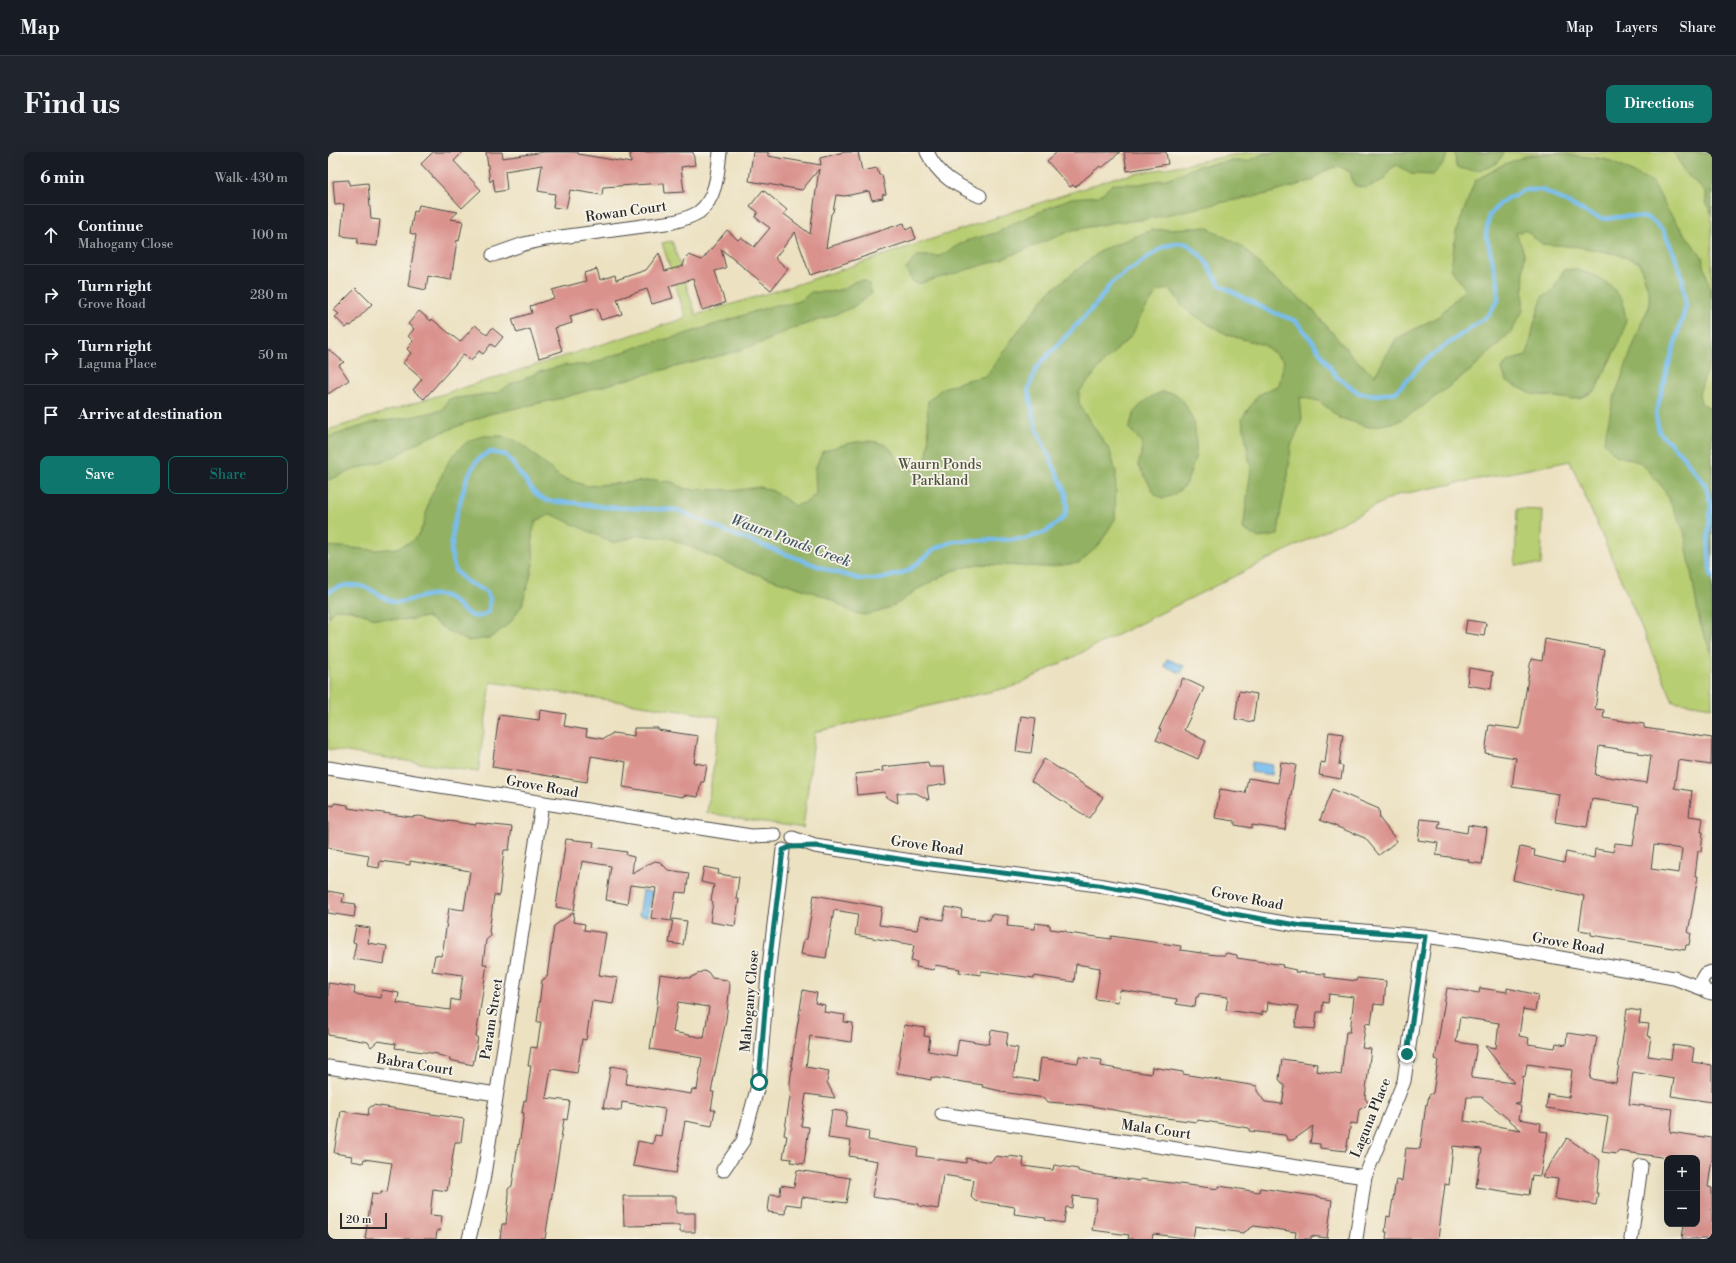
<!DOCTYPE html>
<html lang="en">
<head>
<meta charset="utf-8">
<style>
	body { margin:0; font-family:"Libre Bodoni",serif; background:#20242c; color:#f1f3f6 }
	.controls { position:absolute; right:12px; bottom:12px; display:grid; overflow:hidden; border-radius:8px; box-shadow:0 4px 16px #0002 }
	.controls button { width:36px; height:36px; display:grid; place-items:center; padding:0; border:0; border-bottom:1px solid #363941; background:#171b24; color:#f1f3f6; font:20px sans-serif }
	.scale { position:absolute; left:12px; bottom:10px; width:47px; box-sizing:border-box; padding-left:4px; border:2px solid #2b2b2b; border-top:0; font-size:11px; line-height:14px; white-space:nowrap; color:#2b2b2b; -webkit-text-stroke:3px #f7f3e8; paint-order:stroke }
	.stop { position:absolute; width:12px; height:12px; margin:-9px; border:3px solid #0f766e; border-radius:50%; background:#fff }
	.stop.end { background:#0f766e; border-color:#fff; box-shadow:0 1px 4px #0008 }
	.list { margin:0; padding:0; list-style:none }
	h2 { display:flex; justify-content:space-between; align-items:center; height:52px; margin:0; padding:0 16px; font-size:17px }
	h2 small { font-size:13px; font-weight:400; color:#9ea1a6 }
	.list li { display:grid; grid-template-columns:26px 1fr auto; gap:12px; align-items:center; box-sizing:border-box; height:60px; padding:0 16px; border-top:1px solid #363941 }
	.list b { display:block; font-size:15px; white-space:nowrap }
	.list p { margin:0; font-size:13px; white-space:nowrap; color:#9ea1a6 }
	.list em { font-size:13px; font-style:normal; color:#9ea1a6 }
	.actions { display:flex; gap:8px; padding:12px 16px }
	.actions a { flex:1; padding:9px 0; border:1px solid #0f766e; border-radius:8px; text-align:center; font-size:14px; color:#0f766e }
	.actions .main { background:#0f766e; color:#fff }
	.icon { flex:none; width:22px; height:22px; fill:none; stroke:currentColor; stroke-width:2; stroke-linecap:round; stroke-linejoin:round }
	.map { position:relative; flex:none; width:1384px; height:1087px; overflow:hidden; border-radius:8px }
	header { display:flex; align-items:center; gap:24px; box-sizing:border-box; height:56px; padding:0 20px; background:#171b24; border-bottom:1px solid #363941 }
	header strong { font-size:19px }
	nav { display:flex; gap:22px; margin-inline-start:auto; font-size:14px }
	.intro { display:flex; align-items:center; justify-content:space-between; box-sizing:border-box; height:96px; padding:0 24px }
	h1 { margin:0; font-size:28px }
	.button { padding:10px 18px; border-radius:8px; background:#0f766e; color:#fff; font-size:14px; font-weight:700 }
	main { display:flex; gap:24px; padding:0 24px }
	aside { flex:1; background:#171b24; border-radius:8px; box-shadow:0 4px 16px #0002 }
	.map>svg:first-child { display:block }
</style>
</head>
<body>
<header>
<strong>Map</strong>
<nav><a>Map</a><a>Layers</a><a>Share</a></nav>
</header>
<div class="intro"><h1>Find us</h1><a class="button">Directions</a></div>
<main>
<aside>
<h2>6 min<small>Walk · 430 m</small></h2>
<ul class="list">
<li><svg class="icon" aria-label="ahead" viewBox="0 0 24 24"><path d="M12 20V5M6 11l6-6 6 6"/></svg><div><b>Continue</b><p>Mahogany Close</p></div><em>100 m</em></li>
<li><svg class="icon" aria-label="right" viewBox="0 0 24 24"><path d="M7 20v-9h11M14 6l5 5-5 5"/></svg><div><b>Turn right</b><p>Grove Road</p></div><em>280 m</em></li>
<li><svg class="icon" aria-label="right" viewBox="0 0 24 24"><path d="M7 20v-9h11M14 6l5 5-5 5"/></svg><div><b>Turn right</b><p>Laguna Place</p></div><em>50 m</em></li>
<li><svg class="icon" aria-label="arrive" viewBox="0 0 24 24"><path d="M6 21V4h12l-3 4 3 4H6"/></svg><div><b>Arrive at destination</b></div></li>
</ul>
<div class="actions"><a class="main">Save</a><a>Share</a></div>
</aside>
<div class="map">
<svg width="1384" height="1087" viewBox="0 0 1384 1087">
	<rect width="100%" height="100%" fill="#f7f3e8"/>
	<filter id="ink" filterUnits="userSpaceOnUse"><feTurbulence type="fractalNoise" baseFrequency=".025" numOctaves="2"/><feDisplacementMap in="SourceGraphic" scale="8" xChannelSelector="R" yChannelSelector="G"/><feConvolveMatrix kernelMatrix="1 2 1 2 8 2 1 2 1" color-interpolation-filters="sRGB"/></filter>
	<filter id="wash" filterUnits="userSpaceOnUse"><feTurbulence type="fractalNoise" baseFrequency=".012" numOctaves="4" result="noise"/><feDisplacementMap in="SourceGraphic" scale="16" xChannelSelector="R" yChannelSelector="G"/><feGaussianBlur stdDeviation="0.9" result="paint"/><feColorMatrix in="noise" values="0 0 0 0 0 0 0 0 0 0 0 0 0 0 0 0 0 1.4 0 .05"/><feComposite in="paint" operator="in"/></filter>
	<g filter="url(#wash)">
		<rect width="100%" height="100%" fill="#ece1c1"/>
		<!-- green -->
		<path fill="#b8ce72" stroke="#727c4e" d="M921 0H1384V555L1345 549 1242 309 1069 343 687 534 487 580 475 676 379 661 392 565 163 530 150 620 0 597V278L358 166 334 91 344 89 368 163 470 132 786 26Z
			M1189 357 1215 358 1213 413H1187Z"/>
		<!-- forest -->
		<path fill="#92b164" stroke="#5e6e48" d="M950 0H1121L1115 12 1105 23 1083 22 1069 13 1061 18 1057 27 1038 36 1026 33 1022 20 1011 14 996 19 986 28 940 42 896 50 814 68 788 70 745 78 669 109 590 132 584 129 578 117 589 104H612L637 89 668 81 684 72 743 46 771 44 785 32H812L842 26 870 14 902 9H920L935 2Z
			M1127 0H1176C1169 19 1144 21 1128 15Z
			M1344 0H1384V62L1378 50V40L1355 19 1350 6Z
			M1224 1 1277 7 1325 30 1340 59 1374 105 1381 132 1384 153V201L1371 242 1373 251 1384 257V503L1372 472 1356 379 1335 336 1314 311 1288 303 1276 290 1285 249 1315 167 1321 155V140L1311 110 1288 102 1252 95 1214 92 1197 78 1188 81 1196 101 1195 158 1184 179 1143 218 1095 254 1069 270 1041 275 1012 266 991 249 972 245 974 268 963 294 960 324 953 357 950 383 931 386 915 377 923 318 914 266 930 243 951 233 956 209 936 193 900 183 880 172 855 155 845 140 841 137 830 139 813 163 804 183 778 208 751 240V251L755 259 782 299 788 320 787 367 771 393 751 411 717 415 649 412 624 419 588 438 571 451 551 460 536 463 524 460 496 444 413 417 344 387 311 383 286 391 223 362 208 369 204 383 206 408 201 429 194 453 182 471 162 486 140 489 118 478 99 465 78 468 47 466 23 458 7 457 0 465V394L48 398 69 396 83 390 91 382 96 371 101 348 122 307 132 296 142 288 156 284H174L192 291 232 325 259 334 328 328 344 330 357 337 410 338 432 335 445 339 467 354 479 350 488 341 487 317 494 300C512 293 549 280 564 299 567 303 569 309 571 313L587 318C609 307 597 269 600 249L615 236 639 228 658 224 687 183 721 140 775 97 824 78 878 75 915 95 942 123 981 154 1028 208 1047 223 1068 187 1111 164 1137 137 1123 117 1128 80 1147 29 1174 13 1198 4Z
			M1246 117 1268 124 1283 134 1294 147 1298 167 1295 182 1267 239 1253 246 1243 247 1204 242 1178 229 1174 217 1180 209 1198 204 1201 196 1207 168 1215 144 1223 141 1236 118Z
			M535 128 541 132 544 142 525 155 506 163 463 177 431 192 395 203 311 224 230 247 161 262 94 288 65 306 28 317 0 328V285L47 270 78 266 114 258 121 247 168 241 184 232 211 220 237 213H259L312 194 354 183 447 153 461 152 474 148 483 140H501L515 137 526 130Z
			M834 240 848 242 856 250 866 271 868 285V303L858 333 845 343 834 347 827 342 810 313C816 294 817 292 802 278 802 259 817 246 834 240Z"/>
		<!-- water -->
		<path fill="#77bdee" stroke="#51748c" d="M839 507 856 514 853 521 836 514Z
			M924 610 945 613 944 623 923 620Z
			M315 739 324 740 320 764 311 763Z"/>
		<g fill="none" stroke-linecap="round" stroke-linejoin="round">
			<!-- stream -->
			<path stroke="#77bdee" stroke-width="4.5" d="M0 440C17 430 32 431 49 441 55 445 61 450 68 450 84 450 101 439 117 444 133 449 140 476 161 459L162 446 158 439 137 429 127 418 123 401 125 375 139 326 148 310 153 305 162 300 178 303 206 340 211 345 220 349 248 351 276 355 350 358 399 380 503 419 532 427H553L580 419 608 396 627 389 696 387 718 380 736 365 739 356 738 341 708 276 700 238 709 215 770 150 783 131 835 95 849 91 860 92 876 107 892 133 939 158 968 169 985 190 1008 224 1031 241 1049 243 1068 240 1097 208 1161 163 1170 148V130L1158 83 1161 64 1172 51 1196 38H1215L1259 61 1276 67 1299 64 1321 66 1335 78 1346 101 1354 124 1358 154 1338 222 1328 262 1331 280 1354 303 1377 332 1383 353 1380 385 1382 416 1384 425"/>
		</g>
		<g id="blocks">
			<!-- building -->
			<path fill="#da928d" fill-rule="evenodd" d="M105 0H135L126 9 153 38 134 56 93 12Z
				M158 0H174L175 6 216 0H250V2L303 11 302 2H304V0H365L367 13 353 15 356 40 337 41 336 31 275 35 274 43 242 38 238 57 225 55 227 42 210 39 214 13 177 19 179 38 167 40 165 27 162 30Z
				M425 0H440V4L493 13 492 6 516 0H530L534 19 549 16 551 23H554L558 42 554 43 555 46 544 48 541 39 517 44 508 43 505 60 503 62 498 96 576 71 578 78 584 75 588 87 482 123 467 80 447 106 460 117 443 138 393 97 398 116 387 119 397 151 374 158 365 127 341 134 345 146 324 152 319 137 289 147 294 162 273 168 269 156 242 164 244 171 227 176 234 199 211 206 202 177 189 181 184 167 204 161 202 154 226 146 224 138 258 129 256 121 269 117 272 128 287 123 288 128 318 118 331 101 337 119 355 114 357 107 361 103 374 108 399 78 410 88 413 85 426 95 442 76 427 65 430 60 422 54 435 38 459 58 456 62 482 82 491 17 474 38 421 29Z
				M729 0H792L774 16 772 14 747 35 745 33 742 35 719 9Z
				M796 0H838L840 12 799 19Z
				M21 28V33L40 31 43 67 52 68 49 94 29 92 30 86 13 84 16 52 7 53 5 29Z
				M91 53 130 60 122 67 135 69 131 89 129 88 123 128 100 124 98 138 80 134 88 83 82 81 86 59 89 60Z
				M28 136 44 152 23 174 21 173 18 176 7 165 11 162 6 158Z
				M91 159 103 169 104 167 132 190 147 173 159 183 164 176 175 185 167 195 163 192 155 202 151 199 143 209 136 202 96 247 85 238 94 227 75 211 83 201 79 197 85 189 80 184 86 177 80 172Z
				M0 197 16 210 11 213 21 228 0 242Z
				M1139 468 1158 471 1156 484 1137 481Z
				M1217 487 1276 498 1267 557 1276 558 1275 566 1316 572V576L1384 586 1383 613 1350 608 1346 636 1364 639 1361 664 1375 666 1373 680H1375L1373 699H1370L1367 724H1370L1360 781H1363L1361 793H1358L1357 798 1263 783V780L1251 778 1256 744 1185 728 1192 695 1207 698 1206 704 1236 711 1238 700 1266 706 1267 697 1286 700 1287 691 1305 693 1311 654 1264 647 1259 675 1227 670 1231 642 1184 635 1188 606 1157 601 1161 573 1192 577 1203 507 1214 509ZM1271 594 1311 600V602L1323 604 1319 631 1267 623ZM1326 693 1354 697 1351 721 1323 717Z
				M1141 516 1165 520 1163 537 1139 533Z
				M855 526 876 536 856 578 878 589 870 607 828 588 833 578 831 577Z
				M911 539 929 542 925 570 907 567Z
				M212 558 238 562 236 574 259 578 258 584 275 587 285 581 306 584V576H330V578L370 584 366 611 379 613 376 630H373L370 645 356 643 355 645 295 635 298 610 263 604 259 630 164 615 171 563 211 568Z
				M693 564 708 566 703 601 688 599Z
				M1001 580 1015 582 1011 613 1015 614 1013 627 991 623 993 610 997 611Z
				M716 607 775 645 761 666 703 629Z
				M600 610 601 615H616L618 632 599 635 601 648 588 641H569L570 651 558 645 557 640 529 643 527 622 555 619 554 615Z
				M953 610 968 613 957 678 924 673V676L907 673V669L887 666 892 637 917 641 920 626 950 631Z
				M1004 637 1051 657 1052 667 1069 689 1051 703 1037 686 992 668Z
				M6 651 20 653V656L83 665 91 664 120 670V669L148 673V671L184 675 181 698H176L171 744 166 743 161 780 164 783 158 788 155 812H159L148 885H150L145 913 121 908 122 906 110 903V902L67 896 68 892 50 889 43 895 40 890 0 883V831L27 835 26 842 53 846 54 838 71 841 69 851 122 858 123 847 131 849 135 823 104 819 107 803 113 804 115 797 121 756 136 758 142 719 82 709V713L52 709 51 716 39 714 41 703 0 696V653L6 654Z
				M1093 667 1112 669 1110 676 1139 681 1140 673 1159 676 1154 712 1140 710 1141 708 1108 703 1110 691 1090 688Z
				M238 687 266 690 265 695 299 700 298 703 306 705 304 721 327 709 332 710 340 718 361 721 358 741 348 740 343 769 323 766 328 736 302 733 299 752 278 748 283 714 254 709 246 758 228 755Z
				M376 715 391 718 390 722 411 725 408 747H411L407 774 382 770 385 750 383 748 386 733 373 730Z
				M0 739 16 742 14 750 28 752 26 765 0 761Z
				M486 743 554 755 551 773 589 778 592 764 615 768 618 755 634 758 633 765 662 768 663 762 680 764 679 774 706 777 707 771 722 773V777L738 779 740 781 783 787V784L853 794 852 798 888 803H897L898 801 909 803V806L955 813 954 815 968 818 967 820 997 822V825L1028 829 1029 826 1058 829 1056 853 1046 852 1043 872 1038 871 1034 896 1043 897 1037 946 1041 952 1031 958 1029 972 1023 971 1018 999 992 996V992L982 991 985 974 965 988H960L957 983 921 979V976L870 968 869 970 814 963 758 953 720 950 717 946 673 940V939L654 935 655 933 603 925V928L588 925 589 924 569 921 576 873 597 876 596 884 602 885 600 899 628 904 631 887 661 892 663 878 680 881 678 894 690 896 685 925 710 929 713 906 750 911 751 905 774 908 773 914 790 917 823 922 824 915 855 920V922L885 927 929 934V939L937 950 954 952 957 935 951 927 954 907 989 912 988 919 1013 923 1018 880H1022L1026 845 1001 842 1000 851 995 850 994 860H989L987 877 967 875 970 854 940 850 939 860 934 859V863L898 858 900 845 871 841 870 845H868L867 855 848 852 849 847 792 838 790 850 767 847 772 816 748 812 746 830 706 824V826L653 819V823L631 820 632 817 607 813 606 818 588 815 589 810 583 809 586 793 527 783 530 762 506 758 498 806 473 802 476 787H479Z
				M246 760 245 770 257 772 256 778 278 781 271 823 290 826 285 852 264 849 258 888 254 887 249 921 223 917 218 946 242 949 239 968 236 967 217 1087H172L174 1072H178L181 1045 180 1042V1037L184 1034 190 992 191 993 196 961H194L196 948 198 949 203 914H200L203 895 209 896 213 870H209L214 828 219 825 226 774Z
				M345 767 359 769 355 793 341 791Z
				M28 774 42 776 40 791 59 794 56 812 25 807 28 791 25 790Z
				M375 819 380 820 384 826 399 828 402 833 398 868 383 940H386L383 958H387L384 974 357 969 348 1021 305 1014 310 989 325 992 327 983 333 984 337 957 294 950 293 959 275 956 283 914 300 917 298 932 363 942 364 937 369 938 374 906 322 897 330 848 329 847 332 822 362 826ZM350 850 381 855 376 886 345 880Z
				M1119 836 1151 841 1152 836 1179 840V836L1210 843 1207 859 1195 857 1191 884 1201 886 1200 892 1227 896 1228 891 1238 893 1239 881 1269 885 1262 927 1288 931 1299 857 1313 859 1311 871 1321 872 1319 884 1323 885 1320 904 1343 907 1345 893 1366 896 1364 910 1384 913V950L1343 944 1346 927 1305 920 1301 952 1345 957 1342 980 1384 986V1007L1380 1035 1384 1036V1087H1354L1356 1072H1369V1006H1340L1290 999 1289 1002 1274 1000 1280 965 1218 956 1220 942 1241 945 1244 918 1199 912 1197 925 1195 924 1192 952 1187 951 1193 955 1191 967 1213 971 1212 979 1220 980 1212 1024 1204 1023 1201 1043 1148 1035 1154 997 1125 994 1121 1033 1117 1032 1110 1087H1058L1059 1080H1057L1059 1064 1062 1065 1068 1028 1074 1029 1078 996 1092 997 1098 952 1099 953 1101 943 1105 941 1110 908 1107 907ZM1132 865 1171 871 1168 896 1157 894 1186 931 1143 926 1149 893 1128 890ZM1139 945H1154L1193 978 1136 969Z
				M475 838 489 841 487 851 497 853 496 860 517 863 516 870 525 871 523 890 482 884 478 915 501 919 499 930 507 946 478 942 473 974 481 975 476 1012 463 1010 464 1007 455 1006 459 984 456 983 463 939H462V930L464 915H463Z
				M45 953 136 967 133 990H127L119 1039 105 1037 102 1063 114 1064 112 1079 109 1078 108 1087H37L44 1041 53 1042V1039L59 1040 64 1011 36 1007 35 1011 23 1009 24 1004 6 1001 13 959 40 963 41 956Z
				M504 958 519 960 517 975 541 979 540 988 590 996 589 1004 638 1011V1006L662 1010 668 1004 681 1006V1004L696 1006 695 1014 725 1018 726 1013 750 1017V1019L763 1022 812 1029V1027L891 1037V1034L931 1040 932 1036 993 1045V1046L1004 1048 999 1086 983 1084V1087H967L968 1080 926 1074 915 1081 867 1074 865 1087 825 1082 824 1087H800L801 1083 764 1078 769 1047 745 1044 744 1056 738 1055 736 1071 717 1068 718 1066 686 1062 687 1055 647 1049 643 1045 646 1028 615 1023 610 1057 591 1054V1052L544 1045 550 1009 521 1004 523 989 500 986Z
				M1239 986 1272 1008 1268 1041H1270L1268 1053 1227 1047 1230 1027 1214 1025Z
				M469 1018 522 1026 518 1051 474 1045 473 1054 458 1052 457 1062 440 1060 442 1042 452 1043 453 1033 466 1035Z
				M295 1044H348V1061H367V1080H352V1073L296 1074Z"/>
		</g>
	</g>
	<g filter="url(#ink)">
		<use href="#blocks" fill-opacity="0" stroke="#484642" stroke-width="1"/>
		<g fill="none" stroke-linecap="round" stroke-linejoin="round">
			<!-- minor casing -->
			<g stroke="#484642" stroke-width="15">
				<path id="minor" d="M599 0C611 25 628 33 652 44
					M165 103 196 92 218 87 345 70C353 68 363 65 371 60 388 47 390 20 392 0
					M0 616 372 676 423 684 447 683
					M465 686 487 694 603 712 770 733 836 745 900 761 974 774 1097 784 1159 793 1346 826 1375 837
					M1384 820 1377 822 1373 829C1374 836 1377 840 1384 841
					M0 915 168 942
					M614 962 1037 1025
					M395 1018 415 989 431 930 440 822 455 698
					M141 1087 155 1029 214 652
					M1028 1087 1037 1025 1076 929 1097 784
					M1303 1087 1313 1014"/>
			</g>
			<!-- minor -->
			<use href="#minor" stroke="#fff" stroke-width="13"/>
		</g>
	</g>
	<g fill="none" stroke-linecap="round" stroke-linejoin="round" filter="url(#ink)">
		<!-- route -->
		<path stroke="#0f766e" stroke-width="5" d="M431 930 440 822 455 698 462 695 488 694 603 712 770 733 836 745 900 761 974 774 1097 784 1079 902"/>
	</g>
	<g text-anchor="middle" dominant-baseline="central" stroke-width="3.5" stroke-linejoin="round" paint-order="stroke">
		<!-- street labels -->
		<g font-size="14" fill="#2b2b2b" stroke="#f7f3e8">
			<text transform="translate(298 60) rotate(-8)">Rowan Court</text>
			<text transform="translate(214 635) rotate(10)">Grove Road</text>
			<text transform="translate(599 694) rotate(8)">Grove Road</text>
			<text transform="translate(919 747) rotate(11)">Grove Road</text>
			<text transform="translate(1240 792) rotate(10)">Grove Road</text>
			<text transform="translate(422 849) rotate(-85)">Mahogany Close</text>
			<text transform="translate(164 867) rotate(-81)">Param Street</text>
			<text transform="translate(87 913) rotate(9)">Babra Court</text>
			<text transform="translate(1043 966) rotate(-68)">Laguna Place</text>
			<text transform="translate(828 978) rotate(8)">Mala Court</text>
		</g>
		<!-- park labels -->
		<g font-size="14" fill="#4e543d" stroke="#f7f3e8">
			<text x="612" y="313">Waurn Ponds<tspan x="612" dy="16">Parkland</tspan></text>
		</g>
		<!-- water labels -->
		<g font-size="15" font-style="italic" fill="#425766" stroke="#f7f3e8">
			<text transform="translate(463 389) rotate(20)">Waurn Ponds Creek</text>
		</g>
	</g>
</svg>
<div class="controls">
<button>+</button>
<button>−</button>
</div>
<div class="scale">20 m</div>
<div class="stop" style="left:431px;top:930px"></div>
<div class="stop end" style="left:1079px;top:902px"></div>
</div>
</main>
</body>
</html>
